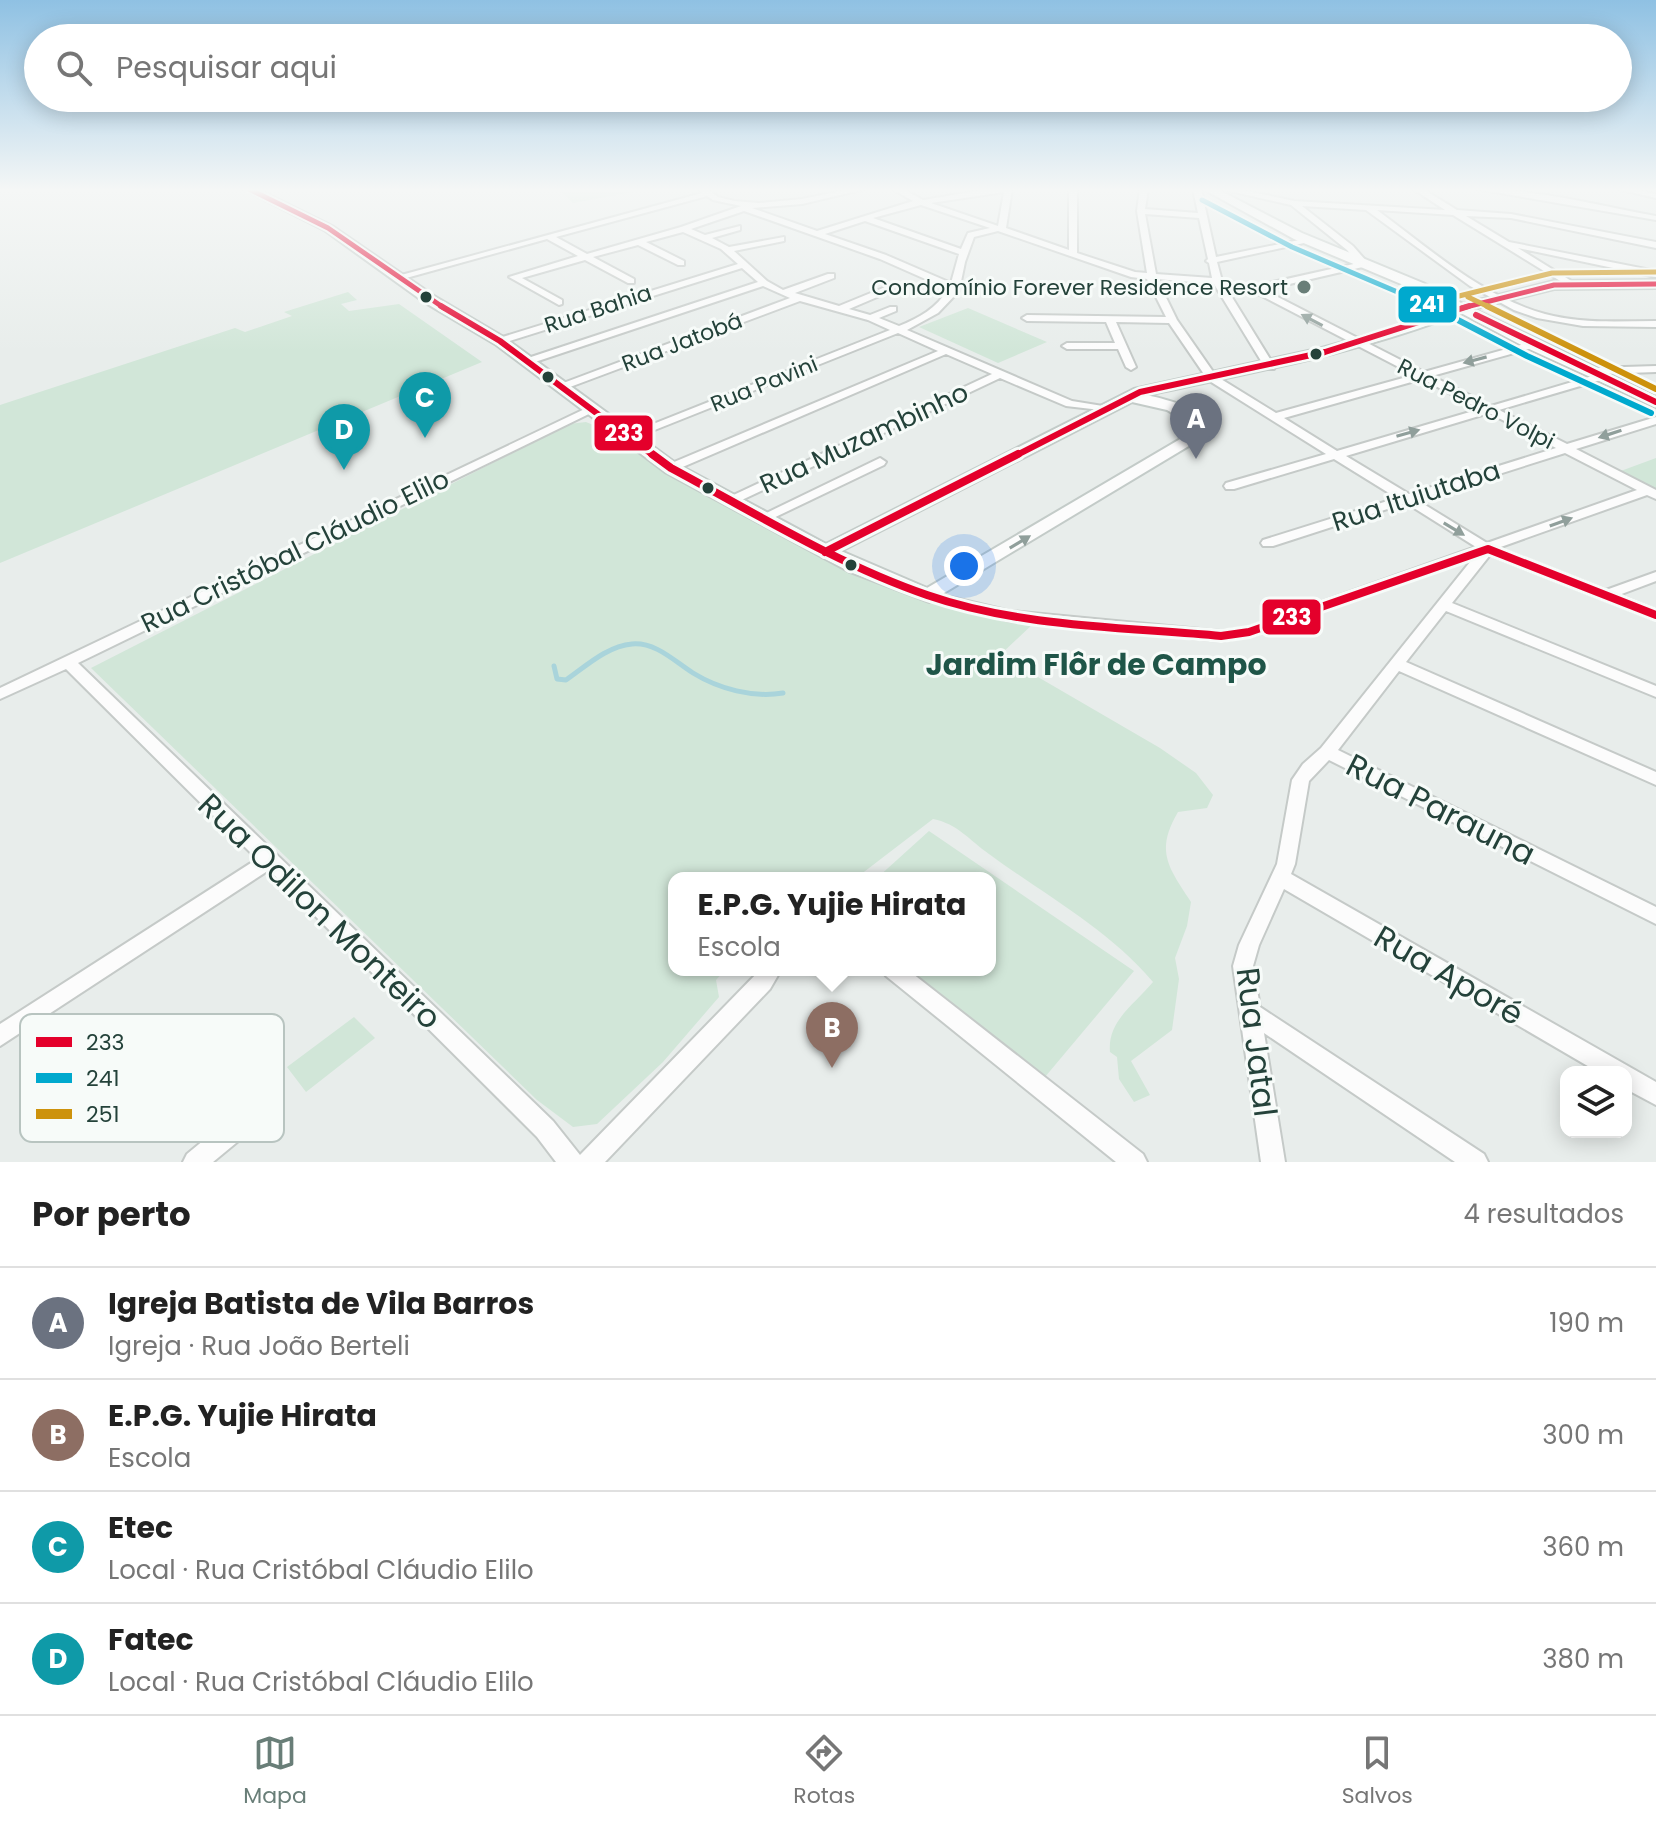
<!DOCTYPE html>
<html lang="pt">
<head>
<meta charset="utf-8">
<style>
	body { margin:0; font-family:Poppins,sans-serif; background:#f2f2f2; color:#222 }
	.controls { position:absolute; right:24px; bottom:24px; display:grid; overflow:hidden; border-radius:16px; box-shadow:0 4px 20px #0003 }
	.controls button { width:72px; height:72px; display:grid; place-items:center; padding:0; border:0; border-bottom:2px solid #e0e0e0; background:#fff; color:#222; font:40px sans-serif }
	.you { position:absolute; left:964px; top:566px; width:28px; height:28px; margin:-20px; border:6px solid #fff; border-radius:50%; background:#1a73e8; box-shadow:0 0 0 12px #1a73e833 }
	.badge { display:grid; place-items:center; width:52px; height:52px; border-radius:50%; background:#697e78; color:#fff; font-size:26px; font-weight:700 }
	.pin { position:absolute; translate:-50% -66px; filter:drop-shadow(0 2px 4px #0008) }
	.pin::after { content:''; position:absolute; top:42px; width:28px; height:24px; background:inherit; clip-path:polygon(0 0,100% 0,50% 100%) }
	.popup { position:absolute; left:668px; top:872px; width:328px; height:104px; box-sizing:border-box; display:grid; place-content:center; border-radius:16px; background:#fff; filter:drop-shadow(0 2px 6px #0005); font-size:26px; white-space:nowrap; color:#767676 }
	.popup b { font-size:30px; color:#222 }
	.popup::after { content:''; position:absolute; left:50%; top:100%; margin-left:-16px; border:16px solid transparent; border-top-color:#fff }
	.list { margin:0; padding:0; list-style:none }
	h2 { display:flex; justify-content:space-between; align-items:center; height:104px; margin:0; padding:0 32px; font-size:34px }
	h2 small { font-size:26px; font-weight:400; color:#767676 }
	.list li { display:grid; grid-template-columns:52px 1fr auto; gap:24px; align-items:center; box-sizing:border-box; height:112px; padding:0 32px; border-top:2px solid #e0e0e0 }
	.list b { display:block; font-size:30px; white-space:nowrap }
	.list p { margin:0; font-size:26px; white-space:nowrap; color:#767676 }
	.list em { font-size:26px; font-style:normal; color:#767676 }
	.icon { flex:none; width:44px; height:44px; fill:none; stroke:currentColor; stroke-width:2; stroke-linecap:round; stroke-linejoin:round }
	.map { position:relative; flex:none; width:1656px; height:1162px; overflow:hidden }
	.search { position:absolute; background:#fff; box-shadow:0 4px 20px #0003; left:24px; right:24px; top:24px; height:88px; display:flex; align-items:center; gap:20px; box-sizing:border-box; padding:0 28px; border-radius:44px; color:#767676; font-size:30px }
	.sheet { height:552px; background:#fff }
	nav { display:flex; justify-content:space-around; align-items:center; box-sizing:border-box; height:112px; border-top:2px solid #e0e0e0; background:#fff; font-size:22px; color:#767676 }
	nav a { display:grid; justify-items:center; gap:4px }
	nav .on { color:#697e78 }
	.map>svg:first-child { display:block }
</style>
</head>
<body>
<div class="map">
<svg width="1656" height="1162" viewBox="0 0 1656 1162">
	<rect width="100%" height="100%" fill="#e8edeb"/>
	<!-- green -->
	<path fill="#d1e6d8" d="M558 189H629L633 192 573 203Z
		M348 292 357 300 341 304 349 311 399 304 482 362 0 563V405L235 328 245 332 292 316 284 312Z
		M968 308 1047 342 998 363 919 327Z
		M586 422 603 429 708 496 827 560 901 592 961 609 1035 622 1000 655 1160 748 1196 773 1213 795 1207 808 1178 812C1155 851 1168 867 1191 902L1187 926 1175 958 1179 979 1172 1030 1131 1061 1150 1095 1134 1102 1119 1079 1117 1057 1110 1052C1107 1021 1135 1004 1153 982 1107 928 1046 896 989 854 969 840 958 824 933 819L856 878H674V970H725L716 980 719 997 663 1062 597 1124 573 1127 537 1100 91 668 569 424Z
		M1656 458V491L1618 472Z
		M929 831 1134 971 1045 1077 907 970H990V878H877Z
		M354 1017 375 1038 306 1092 287 1067Z"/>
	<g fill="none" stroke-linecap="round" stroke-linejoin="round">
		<!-- stream -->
		<path stroke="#a9d4db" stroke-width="5" d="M554 666 557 679 566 680C585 667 607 646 632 644 656 642 674 661 693 673 719 689 753 698 783 693"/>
		<!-- street casing -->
		<g stroke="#c5cac8" stroke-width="4">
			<path id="street" d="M698 189H708L718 197 734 201 759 203 802 199 850 189H865L802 204 752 208 817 231 913 201 892 189H903L923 200 989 189H1012L1006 228 1069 250V189H1077V253L1135 272 1147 273 1137 211 1140 189H1148L1145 209 1198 213 1193 189H1201L1216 257 1309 238 1313 241 1217 262 1222 281 1226 289 1255 286 1358 263 1347 250 1291 205 1221 189H1238L1294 201 1445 210 1413 189H1423L1457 210 1511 214 1656 242V248L1511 218 1466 216 1509 242 1656 271V277L1518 248 1573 282 1575 284 1570 287 1453 215 1377 210C1429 248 1482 297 1545 314 1581 324 1619 321 1656 321V327L1583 326 1537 318 1514 310 1470 286 1366 210 1302 206 1353 246 1367 262V266L1264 290 1424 372 1528 343H1536V347L1432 376 1491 406 1599 374 1588 373V369L1592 368 1656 366V372L1600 374 1605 377 1604 379 1499 410 1567 444 1656 417V424L1576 449 1656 490V499L1647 495 1498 548 1606 590 1656 572V581L1619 595 1656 610V620L1490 555 1452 603 1656 686V697L1446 611 1406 662 1656 772V785L1399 671 1338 750 1656 907V924L1329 760 1309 781 1295 864 1291 874 1656 1082V1105L1626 1089V1072H1598L1284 889 1259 945 1253 966 1260 1007 1484 1154 1488 1162H1455L1264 1033 1285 1162H1261L1233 966 1239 945 1277 864 1292 780 1303 764 1321 748 1474 557 1254 635 1221 641 1010 621 924 599 922 596 929 592 1010 611 1221 631 1247 628 1476 547 1406 503 1273 546H1263L1261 543 1263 540 1397 498 1334 459 1234 489H1226L1224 486 1226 483 1326 454 1208 380 1169 323 1116 322 1136 367 1131 370 1126 367 1118 349H1067L1062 346 1067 343H1115L1106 322 1027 321 1022 318 1027 315 1166 317 1147 279 1131 277 998 231 974 237 965 262 959 291 938 313 907 330 1072 401 1109 407V411L1066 406 1000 378 729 506 723 502 725 499 992 374 946 354 671 472 667 471 665 468 667 465 938 351 898 333 627 441 623 440V436L890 330 868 320 800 301 562 390 557 387 558 385 790 298 763 286 529 364 524 361 525 359 758 282 742 268 500 344 495 341 496 339 738 264 721 249 683 232 646 242 684 261V265H678L638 245 593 257 634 279V283H628L585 260 522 278 562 300V304L559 305 509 277 578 256 547 239 399 280 394 277 702 193ZM1004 192 998 226 931 203ZM707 196 713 200 741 206 681 227 587 254 556 237ZM921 205 990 228 968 233 961 249 873 218ZM744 211 880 259 948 289C937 308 919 318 899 326L879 318 896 311V307H890L870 315 849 309 889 292V288H883L839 306 795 293 834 278V274H828L783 290 767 281 734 251 784 241V237L729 247 712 238 740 230V226L705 235 691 229ZM1145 214 1199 218 1208 259 1206 261 1209 263 1212 278 1156 274ZM865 221 959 254 951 283 886 255 825 234ZM1157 279 1214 284 1266 369H1274L1275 367 1230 294 1254 292 1414 375 1276 413 1216 376 1177 320ZM1422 379 1480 409 1337 451 1284 418ZM1489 413 1556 448 1409 494 1346 456ZM1565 453 1637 490 1487 543 1417 500Z
				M1477 189C1537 189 1597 205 1656 216V220Z
				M1617 189H1634L1656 194V198Z
				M591 406 597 409 595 411 78 663 553 1121 580 1155 760 970H781L770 989 605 1162H556L537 1137 269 870 0 1046V1024L257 859 66 669 0 699V688Z
				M880 458 886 462 884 465 765 522 760 523 754 519Z
				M883 970H908L1143 1154 1147 1162H1116L886 976Z
				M269 1090 277 1093 280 1101 277 1109 213 1162H183L187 1154 261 1093Z"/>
		</g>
		<!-- secondary casing -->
		<g stroke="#c3cbc8" stroke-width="4">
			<path id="secondary" d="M243 189H257L332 226 434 296 505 338 677 464 826 544 1134 389 1322 348 1414 322 1450 308 1413 289 1294 239 1203 189H1217L1302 233 1423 283 1463 304 1554 281 1656 280V288L1554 289 1473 309 1656 396V407L1527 348 1461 313C1360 353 1252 372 1147 395 1172 401 1200 408 1217 429L929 602 850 572 665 472 495 344 424 302 324 230ZM1132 402 1167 410 1199 428 927 588 841 551Z"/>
		</g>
		<!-- street -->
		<use href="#street" fill="#fcfcfc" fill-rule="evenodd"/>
		<!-- secondary -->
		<use href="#secondary" fill="#fcfcfc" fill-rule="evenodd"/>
		<!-- bus-1-far2 casing -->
		<g stroke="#f7fbf9" stroke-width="9">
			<path id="bus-1-far2" d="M249 189 328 228 444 308
				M1462 308 1554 285 1656 284"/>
		</g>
		<!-- bus-1-far1 casing -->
		<g stroke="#f7fbf9" stroke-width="11">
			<path id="bus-1-far1" d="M441 306 500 341 654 456
				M1476 315 1656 402
				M1015 456 1140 392 1325 352 1469 306"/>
		</g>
		<!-- bus-1 casing -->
		<g stroke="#f7fbf9" stroke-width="14">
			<path id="bus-1" d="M652 454 671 468C755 513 837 564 927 595 1019 627 1124 627 1221 636L1249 632 1488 549 1656 615
				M825 552 1018 454"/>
		</g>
		<!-- bus-2-far1 casing -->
		<g stroke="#f7fbf9" stroke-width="9">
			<path id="bus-2-far1" d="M1202 200 1292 247 1435 308"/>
		</g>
		<!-- bus-2 casing -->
		<g stroke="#f7fbf9" stroke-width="11">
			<path id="bus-2" d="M1431 306 1527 356 1651 413"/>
		</g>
		<!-- bus-3-far1 casing -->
		<g stroke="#f7fbf9" stroke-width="9">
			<path id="bus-3-far1" d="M1459 296 1552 273 1656 272
				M1468 297 1491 308"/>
		</g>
		<!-- bus-3 casing -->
		<g stroke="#f7fbf9" stroke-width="11">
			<path id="bus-3" d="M1487 306 1656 389"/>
		</g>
		<!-- bus-1-far2 -->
		<use href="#bus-1-far2" stroke="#e4002b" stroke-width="5"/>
		<!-- bus-1-far1 -->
		<use href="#bus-1-far1" stroke="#e4002b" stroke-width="6"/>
		<!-- bus-1 -->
		<use href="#bus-1" stroke="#e4002b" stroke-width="8"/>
		<!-- bus-2-far1 -->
		<use href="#bus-2-far1" stroke="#00a9ce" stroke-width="5"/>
		<!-- bus-2 -->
		<use href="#bus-2" stroke="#00a9ce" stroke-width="6"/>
		<!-- bus-3-far1 -->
		<use href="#bus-3-far1" stroke="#cd920c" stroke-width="5"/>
		<!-- bus-3 -->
		<use href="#bus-3" stroke="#cd920c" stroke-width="6"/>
	</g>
	<!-- one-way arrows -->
	<defs><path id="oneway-solid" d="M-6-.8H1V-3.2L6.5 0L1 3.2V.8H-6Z" transform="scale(2)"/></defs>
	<g fill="#909f9b">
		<use href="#oneway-solid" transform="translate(1312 320) rotate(-152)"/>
		<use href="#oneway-solid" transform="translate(1475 360) rotate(165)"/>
		<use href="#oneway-solid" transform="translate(1408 433) rotate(-16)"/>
		<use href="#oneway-solid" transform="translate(1610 434) rotate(162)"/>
		<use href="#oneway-solid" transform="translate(1561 522) rotate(-20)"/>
		<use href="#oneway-solid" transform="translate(1454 529) rotate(31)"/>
		<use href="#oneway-solid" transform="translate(1020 542) rotate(-31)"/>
	</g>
	<!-- sky -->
	<linearGradient id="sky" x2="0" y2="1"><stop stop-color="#8fc1e3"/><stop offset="0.54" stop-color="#f5f7f6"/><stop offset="1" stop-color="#f5f7f6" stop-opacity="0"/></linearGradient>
	<rect width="1656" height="352" fill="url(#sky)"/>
	<!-- markers -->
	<circle fill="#697e78" stroke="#f7fbf9" stroke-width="3" cx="1304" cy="287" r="8"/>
	<g fill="#24423a" stroke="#f7fbf9" stroke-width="3">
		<circle cx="426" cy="297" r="7"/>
		<circle cx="1316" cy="354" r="7"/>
		<circle cx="548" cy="377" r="7"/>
		<circle cx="708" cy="488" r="7"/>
		<circle cx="851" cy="565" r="7"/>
	</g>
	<g text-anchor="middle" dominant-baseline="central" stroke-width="6" stroke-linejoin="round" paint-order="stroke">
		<!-- far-poi labels -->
		<g font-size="22" fill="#24423a" stroke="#f7fbf9" text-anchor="end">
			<text x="1288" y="287">Condomínio Forever Residence Resort</text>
		</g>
		<!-- far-street labels -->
		<g font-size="22" fill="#24423a" stroke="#f7fbf9">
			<text transform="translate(598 309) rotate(-18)">Rua Bahia</text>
			<text transform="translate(682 342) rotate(-21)">Rua Jatobá</text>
			<text transform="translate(764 384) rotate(-22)">Rua Pavini</text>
			<text transform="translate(1476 404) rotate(27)">Rua Pedro Volpi</text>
		</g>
		<!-- street labels -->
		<g font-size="26" fill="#24423a" stroke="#f7fbf9">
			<text transform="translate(864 438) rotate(-25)">Rua Muzambinho</text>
			<text transform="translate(1416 496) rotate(-18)">Rua Ituiutaba</text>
			<text transform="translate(295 551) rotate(-26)">Rua Cristóbal Cláudio Elilo</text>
		</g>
		<!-- quarter labels -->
		<g font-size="30" font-weight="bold" fill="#1f5548" stroke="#f7fbf9">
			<text x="1096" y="664">Jardim Flôr de Campo</text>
		</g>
		<!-- near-street labels -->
		<g font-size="32" fill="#24423a" stroke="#f7fbf9">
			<text transform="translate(1441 809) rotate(27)">Rua Parauna</text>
			<text transform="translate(320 911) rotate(44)">Rua Odilon Monteiro</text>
			<text transform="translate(1449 975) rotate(30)">Rua Aporé</text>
			<text transform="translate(1257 1042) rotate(83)">Rua Jatal</text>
		</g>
	</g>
	<!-- legend -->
	<rect x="20" y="1014" width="264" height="128" rx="12" fill="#f7fbf9" stroke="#b8c4c0" stroke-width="2"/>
	<rect x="36" y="1037" width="36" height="10" fill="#e4002b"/>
	<rect x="36" y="1073" width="36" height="10" fill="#00a9ce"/>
	<rect x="36" y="1109" width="36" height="10" fill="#cd920c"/>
	<g font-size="22" fill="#24423a">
		<text x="86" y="1050">233</text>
		<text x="86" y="1086">241</text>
		<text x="86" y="1122">251</text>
	</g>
	<g stroke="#f7fbf9" stroke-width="3">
		<rect x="1397" y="285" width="61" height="39" rx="8" fill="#00a9ce"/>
		<rect x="593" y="414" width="61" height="38" rx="8" fill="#e4002b"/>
		<rect x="1261" y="598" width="61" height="38" rx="8" fill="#e4002b"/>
	</g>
	<g font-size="22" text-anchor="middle" font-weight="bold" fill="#fff">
		<text x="1427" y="312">241</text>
		<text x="624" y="441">233</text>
		<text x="1292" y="625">233</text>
	</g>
</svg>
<div class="controls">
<button><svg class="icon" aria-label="layers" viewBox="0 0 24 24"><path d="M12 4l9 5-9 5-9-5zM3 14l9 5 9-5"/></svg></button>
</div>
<div class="you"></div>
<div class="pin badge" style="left:1196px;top:459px;background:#6b7280">A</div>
<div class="pin badge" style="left:832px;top:1068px;background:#8d6e63">B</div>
<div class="popup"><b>E.P.G. Yujie Hirata</b>Escola</div>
<div class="pin badge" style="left:425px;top:438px;background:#0f9aa8">C</div>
<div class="pin badge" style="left:344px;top:470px;background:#0f9aa8">D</div>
<div class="search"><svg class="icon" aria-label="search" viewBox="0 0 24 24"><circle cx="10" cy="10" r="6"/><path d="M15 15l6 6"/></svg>Pesquisar aqui</div>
</div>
<section class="sheet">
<h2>Por perto<small>4 resultados</small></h2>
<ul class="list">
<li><span class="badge" style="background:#6b7280">A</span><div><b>Igreja Batista de Vila Barros</b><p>Igreja · Rua João Berteli</p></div><em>190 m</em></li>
<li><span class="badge" style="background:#8d6e63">B</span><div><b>E.P.G. Yujie Hirata</b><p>Escola</p></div><em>300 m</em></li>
<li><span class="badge" style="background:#0f9aa8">C</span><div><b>Etec</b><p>Local · Rua Cristóbal Cláudio Elilo</p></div><em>360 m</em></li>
<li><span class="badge" style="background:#0f9aa8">D</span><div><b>Fatec</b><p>Local · Rua Cristóbal Cláudio Elilo</p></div><em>380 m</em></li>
</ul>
</section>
<nav>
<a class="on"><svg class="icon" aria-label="map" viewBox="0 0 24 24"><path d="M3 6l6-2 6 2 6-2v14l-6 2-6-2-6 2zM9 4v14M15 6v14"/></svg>Mapa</a>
<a><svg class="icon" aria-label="directions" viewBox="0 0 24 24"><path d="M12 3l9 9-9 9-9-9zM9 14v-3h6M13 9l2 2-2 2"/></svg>Rotas</a>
<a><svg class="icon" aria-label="saved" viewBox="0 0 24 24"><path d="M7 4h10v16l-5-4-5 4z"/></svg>Salvos</a>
</nav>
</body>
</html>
